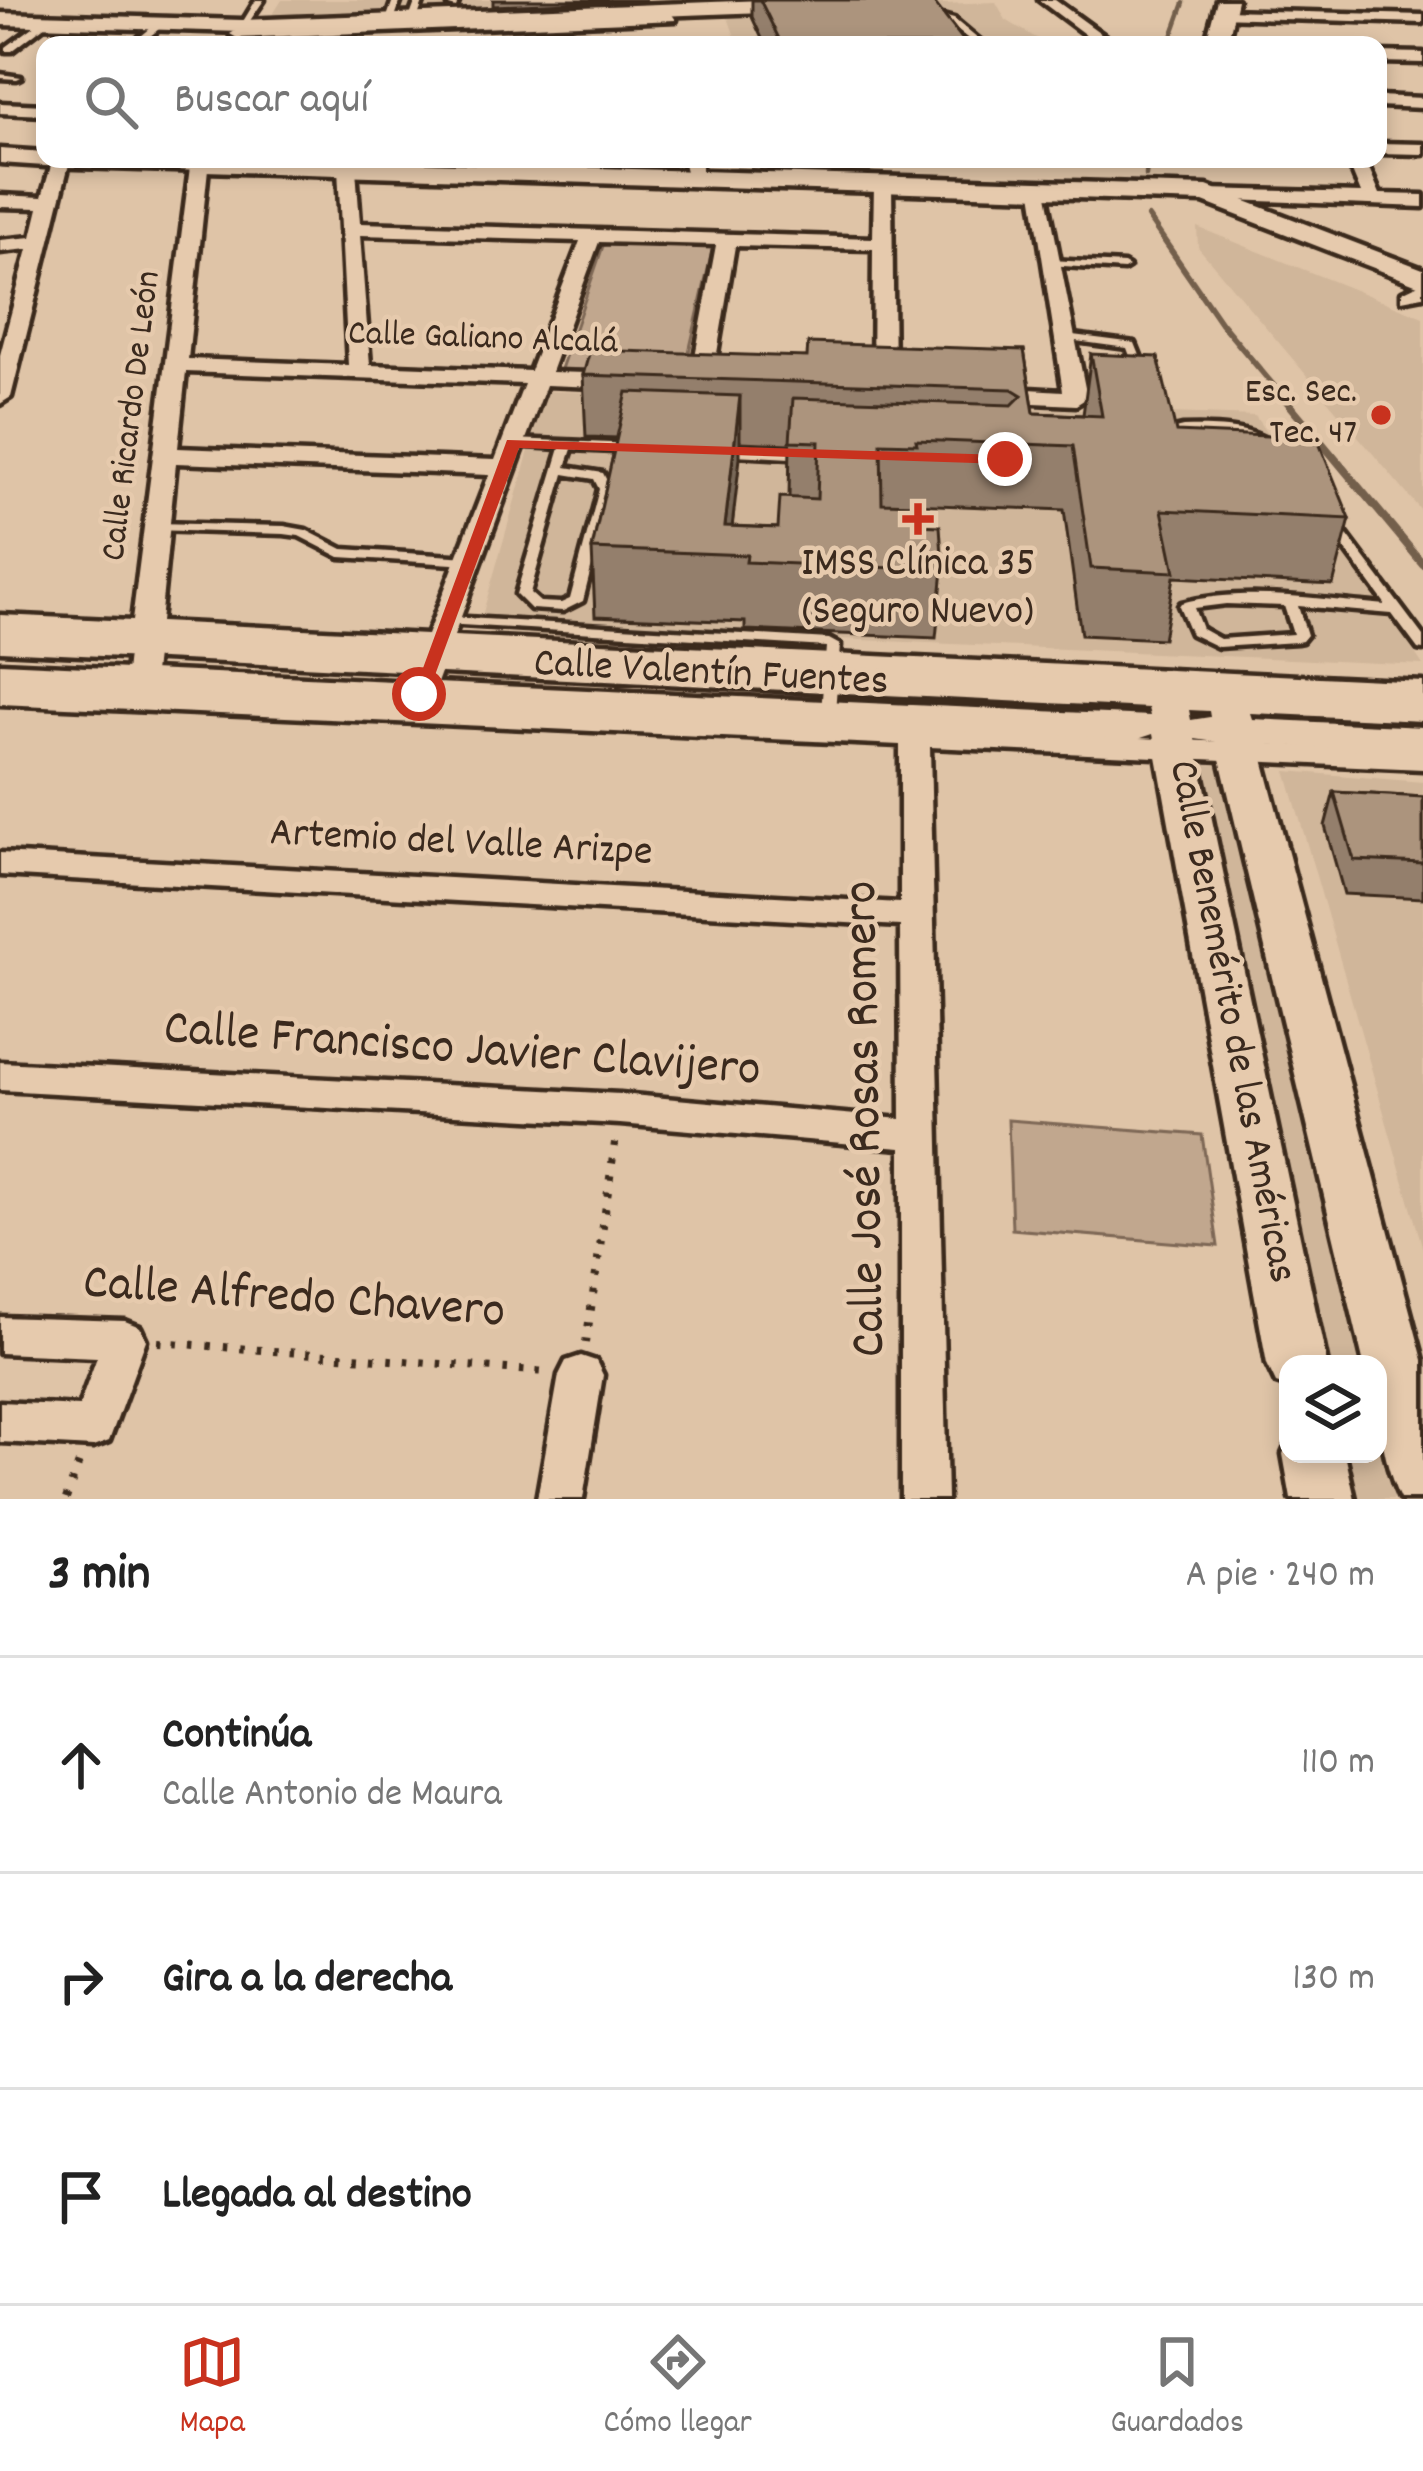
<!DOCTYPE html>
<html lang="es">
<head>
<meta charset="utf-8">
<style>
	body { margin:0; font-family:Dekko,sans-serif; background:#f6f6f6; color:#222 }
	.controls { position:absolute; right:36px; bottom:36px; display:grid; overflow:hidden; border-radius:24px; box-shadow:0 6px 18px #0003 }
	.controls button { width:108px; height:108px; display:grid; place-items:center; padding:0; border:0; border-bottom:3px solid #e0e0e0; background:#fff; color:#222; font:60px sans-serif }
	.stop { position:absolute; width:36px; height:36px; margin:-27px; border:9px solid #c8321e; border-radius:50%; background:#fff }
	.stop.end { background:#c8321e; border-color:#fff; box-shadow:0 3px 12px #0008 }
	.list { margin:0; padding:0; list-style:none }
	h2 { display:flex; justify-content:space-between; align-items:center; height:156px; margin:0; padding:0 48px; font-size:51px }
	h2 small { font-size:39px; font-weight:400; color:#767676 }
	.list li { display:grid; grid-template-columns:78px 1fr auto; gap:36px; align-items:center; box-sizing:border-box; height:216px; padding:0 48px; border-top:3px solid #e0e0e0 }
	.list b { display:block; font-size:45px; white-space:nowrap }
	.list p { margin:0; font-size:39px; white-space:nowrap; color:#767676 }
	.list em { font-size:39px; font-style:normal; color:#767676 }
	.icon { flex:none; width:66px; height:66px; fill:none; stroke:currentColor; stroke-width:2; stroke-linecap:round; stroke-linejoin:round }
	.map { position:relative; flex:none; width:1423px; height:1499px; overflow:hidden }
	.search { position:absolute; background:#fff; box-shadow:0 6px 18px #0003; left:36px; right:36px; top:36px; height:132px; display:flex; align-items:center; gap:30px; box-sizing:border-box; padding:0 42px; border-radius:24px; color:#767676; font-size:45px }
	.sheet { height:804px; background:#fff }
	nav { display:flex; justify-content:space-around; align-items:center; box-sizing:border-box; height:168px; border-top:3px solid #e0e0e0; background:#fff; font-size:33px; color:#767676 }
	nav a { display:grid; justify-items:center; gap:6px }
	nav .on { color:#c8321e }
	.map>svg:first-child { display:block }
</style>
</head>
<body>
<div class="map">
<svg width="1423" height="1499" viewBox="0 0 1423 1499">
	<rect width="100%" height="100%" fill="#dfc4a7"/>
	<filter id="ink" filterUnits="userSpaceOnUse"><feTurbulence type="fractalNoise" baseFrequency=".00833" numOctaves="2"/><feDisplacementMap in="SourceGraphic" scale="24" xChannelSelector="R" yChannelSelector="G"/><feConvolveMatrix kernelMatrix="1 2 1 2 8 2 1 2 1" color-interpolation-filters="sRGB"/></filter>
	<g filter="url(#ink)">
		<!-- built -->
		<path fill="#d0b69a" d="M282 0H819L270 19Z
			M996 2 1006 20 1048 45H738L726 12Z
			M1197 227 1423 317V513L1198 247Z
			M546 391 1255 416 1423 665 480 623Z
			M1201 764 1236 765 1373 1364H1323Z
			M1286 771 1423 782V1249Z
			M1378 1386 1404 1499H1351L1342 1454H1378Z"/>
		<!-- green -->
		<path fill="#c1a78e" stroke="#7e6856" stroke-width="3" d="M604 243 713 247 684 374 561 369Z
			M1008 1120 1202 1135 1218 1246 1012 1229Z"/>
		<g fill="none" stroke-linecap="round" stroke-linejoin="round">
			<!-- stream-far2 -->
			<path stroke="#735e4c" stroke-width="4.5" d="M1169 45 1184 3
				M1146 176 1147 159"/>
			<!-- stream-far1 -->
			<path stroke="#735e4c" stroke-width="6" d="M1148 217 1221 323 1288 403"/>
			<!-- stream -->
			<path stroke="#735e4c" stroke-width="8" d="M1286 400 1423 564"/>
			<!-- lane casing -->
			<g stroke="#3b2a1e" stroke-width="9">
				<path id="lane" d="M256 0H264L245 28H239Z
					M393 0H401L394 20 390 22 386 20Z
					M416 0H424L417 19 413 21 409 19Z
					M451 0H459L456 8 449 6Z
					M928 12 954 19 985 45H976L948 23 925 16Z
					M44 19 51 21 12 51H6V47Z
					M157 23 164 25 139 45H130Z
					M0 74 21 77 17 79 0 78Z
					M1051 260 1124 264 1129 267 1124 270 1048 265V261Z
					M1065 334 1135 343 1147 373 1145 375H1137L1127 348 1061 339V335Z
					M1183 427C1214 426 1254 426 1279 448L1273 452C1240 435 1198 425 1163 442L1157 438 1166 431Z
					M513 439 635 444 641 448 635 452 572 449 566 467 603 473 611 489 583 601 563 611 531 609 516 594 560 448 509 445V441ZM564 474 594 479 599 489 570 599 561 603 540 602 530 593Z
					M719 447 809 451 815 455 809 459 715 454 713 451Z
					M1332 519 1336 520 1423 636V650L1418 649 1392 614 1298 606 1307 635 1302 641 1297 642 1218 647 1191 634 1179 606 1181 603C1247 586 1319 600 1386 605L1326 523ZM1226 604 1284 606 1293 634 1220 639 1202 629 1194 608Z
					M156 523 284 526 306 530 343 549 469 557 476 561 469 565 340 557 299 536 284 534 152 530 150 527Z
					M449 617 829 639 840 645 835 712 828 716 821 712 826 647 444 624 442 621Z"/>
			</g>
			<!-- street casing -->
			<g stroke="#3b2a1e" stroke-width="9">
				<path id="street" d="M1039 0H1055L1117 45H1099Z
					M1223 10 1423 15V23L1218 17Z
					M671 13 676 20 237 38 230 34 237 30Z
					M1378 52 1423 53V63L1378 62Z
					M1378 96 1423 98V108L1378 106Z
					M0 103 45 105V115L0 113Z
					M1378 143 1423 144V154L1378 153Z
					M53 159 70 160 11 397 0 404V355L28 249 0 252V240L32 237 39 208 0 207V195L42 197Z
					M191 159H209L188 359 348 365 338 169 347 164 356 169 360 223 873 238 874 186 883 181 892 186 894 384 883 391 872 384 873 249 735 246 712 383 701 390 690 383 716 245 599 242 551 372 622 374 633 381 622 388 546 385 454 636 1423 682V700L448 653 433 694 419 703 405 694 421 651 158 639 153 681 139 690 125 681 130 637 0 631V615L132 621ZM360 235 580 241 530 371 370 365ZM186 372 524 384 495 460 178 448ZM176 463 489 475 427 635 160 622Z
					M683 159H701V184H689Z
					M1347 159H1365L1380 194 1423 195V207L1207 199 1198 194 1207 189 1361 193Z
					M1031 186 1046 190 1087 398 1076 405 994 401 983 394 994 387 1063 391Z
					M1423 282V296L1402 300V292Z
					M0 686 1423 751V769L930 747 947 1499H901V1148L620 1124 0 1090V1062L620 1094 901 1119 900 926 0 875V853L900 903V745L0 704Z
					M0 1317 125 1321 140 1327 146 1340 109 1441 93 1447 0 1442V1402L79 1406 97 1357 0 1353Z
					M581 1356 596 1361 603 1375 583 1499H537L559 1375 566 1361Z"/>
			</g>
			<!-- secondary casing -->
			<g stroke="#3b2a1e" stroke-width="9">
				<path id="secondary" d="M764 0H931L921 6 242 32 0 25V13L242 20Z
					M1217 0H1237L1227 45H1205Z
					M0 149 45 152V159H292L1207 186 1423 269V287L1203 202 45 166 0 163Z
					M0 627 1144 683 1149 672H1177L1184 685 1423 697V721L1250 713 1252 719 1423 727V753L1259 744 1423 1360V1499H1400C1380 1455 1378 1412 1378 1364H1364L1216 742 1195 739 1327 1364H1288V1387L1276 1383 1267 1364 1153 734 1138 739 0 687V663L1150 716 1148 708 0 651ZM1189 710 1209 711 1210 717 1191 720Z
					M1288 1442V1454H1345L1355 1499H1291L1283 1454Z"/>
			</g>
			<!-- path -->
			<path stroke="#3b2a1e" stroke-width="8" stroke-dasharray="4.5 12" stroke-linecap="butt" d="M158 1342 546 1372
				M586 1343 616 1136
				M66 1499 81 1457"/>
			<!-- lane -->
			<use href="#lane" fill="#e6caad" fill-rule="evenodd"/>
			<!-- street -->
			<use href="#street" fill="#e6caad" fill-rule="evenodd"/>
			<!-- secondary -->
			<use href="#secondary" fill="#e6caad" fill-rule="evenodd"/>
		</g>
		<!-- wall -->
		<path fill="#947f6c" stroke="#3b2a1e" stroke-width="3" fill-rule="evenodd" d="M493 0H646L493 6Z
			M752 0H932L967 45H765L752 17Z
			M1024 350 1034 413 1083 415 1091 354 1176 432 1350 519 1333 585 1174 577 1163 639 1081 635 1064 510 912 504 917 525 943 570 936 638 745 630V622L595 616 592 549 617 438 586 437 583 375 807 357ZM740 442 790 444 789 498 778 528 732 526Z
			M1334 792 1423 797V898L1344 894 1325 826Z"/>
		<!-- shaded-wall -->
		<path fill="#786858" stroke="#3b2a1e" stroke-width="3" d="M740 396V458L729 554 725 526Z"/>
		<!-- building -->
		<path fill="#ac947d" stroke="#3b2a1e" stroke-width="3" d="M760 0H932L967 45H782Z
			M808 343 1024 350 1034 413 1102 416 1091 354 1158 357 1176 432 1317 438 1350 519 1162 510 1175 572 1091 568 1073 446 916 440 917 444 881 443 882 503 916 504 917 525 940 526 943 570 746 562 747 555 592 549 627 392 740 396 725 526 778 528 780 497 817 499 819 442 790 441 793 398 1012 405 1022 395 1012 389 583 375 590 350 807 357Z
			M1334 792 1423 797V863L1354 860Z"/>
	</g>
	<!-- route -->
	<path fill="#c8321e" d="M507 440 1005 455 1013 459 1005 464 519 448 428 694 412 698Z"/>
	<!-- markers -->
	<g fill="#c8321e" stroke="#e6caad" stroke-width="4.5">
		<circle cx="1381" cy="415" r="12"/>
		<path d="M912 501h12v12h12v12h-12v12h-12v-12h-12v-12h12z"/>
	</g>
	<g text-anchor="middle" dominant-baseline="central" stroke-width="9" stroke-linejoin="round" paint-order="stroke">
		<!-- far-street labels -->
		<g font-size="36" fill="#3b2a1e" stroke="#e6caad">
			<text transform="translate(483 340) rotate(2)">Calle Galiano Alcalá</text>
			<text transform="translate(133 416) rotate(-83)">Calle Ricardo De León</text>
		</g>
		<!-- far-poi labels -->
		<g font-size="36" fill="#3b2a1e" stroke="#e6caad" text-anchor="end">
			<text x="1357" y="394">Esc. Sec.<tspan x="1357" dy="41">Tec. 47</tspan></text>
		</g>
		<!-- poi labels -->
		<g font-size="42" fill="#3b2a1e" stroke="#e6caad">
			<text x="918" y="566">IMSS Clínica 35<tspan x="918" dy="48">(Seguro Nuevo)</tspan></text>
		</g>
		<!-- street labels -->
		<g font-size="42" fill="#3b2a1e" stroke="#e6caad">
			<text transform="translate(711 675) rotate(3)">Calle Valentín Fuentes</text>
			<text transform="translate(461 845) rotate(3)">Artemio del Valle Arizpe</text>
			<text transform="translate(1230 1022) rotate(79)">Calle Benemérito de las Américas</text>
		</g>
		<!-- near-street labels -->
		<g font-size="51" fill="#3b2a1e" stroke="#e6caad">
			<text transform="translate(462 1052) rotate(4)">Calle Francisco Javier Clavijero</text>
			<text transform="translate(868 1119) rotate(-91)">Calle José Rosas Romero</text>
			<text transform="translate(294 1300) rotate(4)">Calle Alfredo Chavero</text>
		</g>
	</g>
</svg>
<div class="controls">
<button><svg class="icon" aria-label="layers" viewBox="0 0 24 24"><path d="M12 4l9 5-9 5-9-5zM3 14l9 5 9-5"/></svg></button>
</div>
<div class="stop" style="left:419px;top:694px"></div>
<div class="stop end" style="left:1005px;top:459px"></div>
<div class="search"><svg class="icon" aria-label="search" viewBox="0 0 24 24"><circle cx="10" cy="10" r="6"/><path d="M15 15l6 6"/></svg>Buscar aquí</div>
</div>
<section class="sheet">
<h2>3 min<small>A pie · 240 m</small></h2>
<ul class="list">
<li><svg class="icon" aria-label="ahead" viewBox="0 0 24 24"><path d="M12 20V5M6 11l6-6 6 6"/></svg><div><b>Continúa</b><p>Calle Antonio de Maura</p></div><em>110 m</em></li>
<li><svg class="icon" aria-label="right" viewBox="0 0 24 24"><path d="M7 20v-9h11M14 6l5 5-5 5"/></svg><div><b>Gira a la derecha</b></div><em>130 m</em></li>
<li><svg class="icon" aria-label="arrive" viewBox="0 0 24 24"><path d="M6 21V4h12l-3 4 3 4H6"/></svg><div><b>Llegada al destino</b></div></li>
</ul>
</section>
<nav>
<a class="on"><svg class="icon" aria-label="map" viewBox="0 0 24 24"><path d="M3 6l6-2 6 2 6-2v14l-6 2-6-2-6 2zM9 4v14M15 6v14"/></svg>Mapa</a>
<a><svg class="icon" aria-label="directions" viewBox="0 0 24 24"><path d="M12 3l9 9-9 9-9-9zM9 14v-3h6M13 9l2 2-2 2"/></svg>Cómo llegar</a>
<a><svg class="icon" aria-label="saved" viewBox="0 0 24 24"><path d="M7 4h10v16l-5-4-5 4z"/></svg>Guardados</a>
</nav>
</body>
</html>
